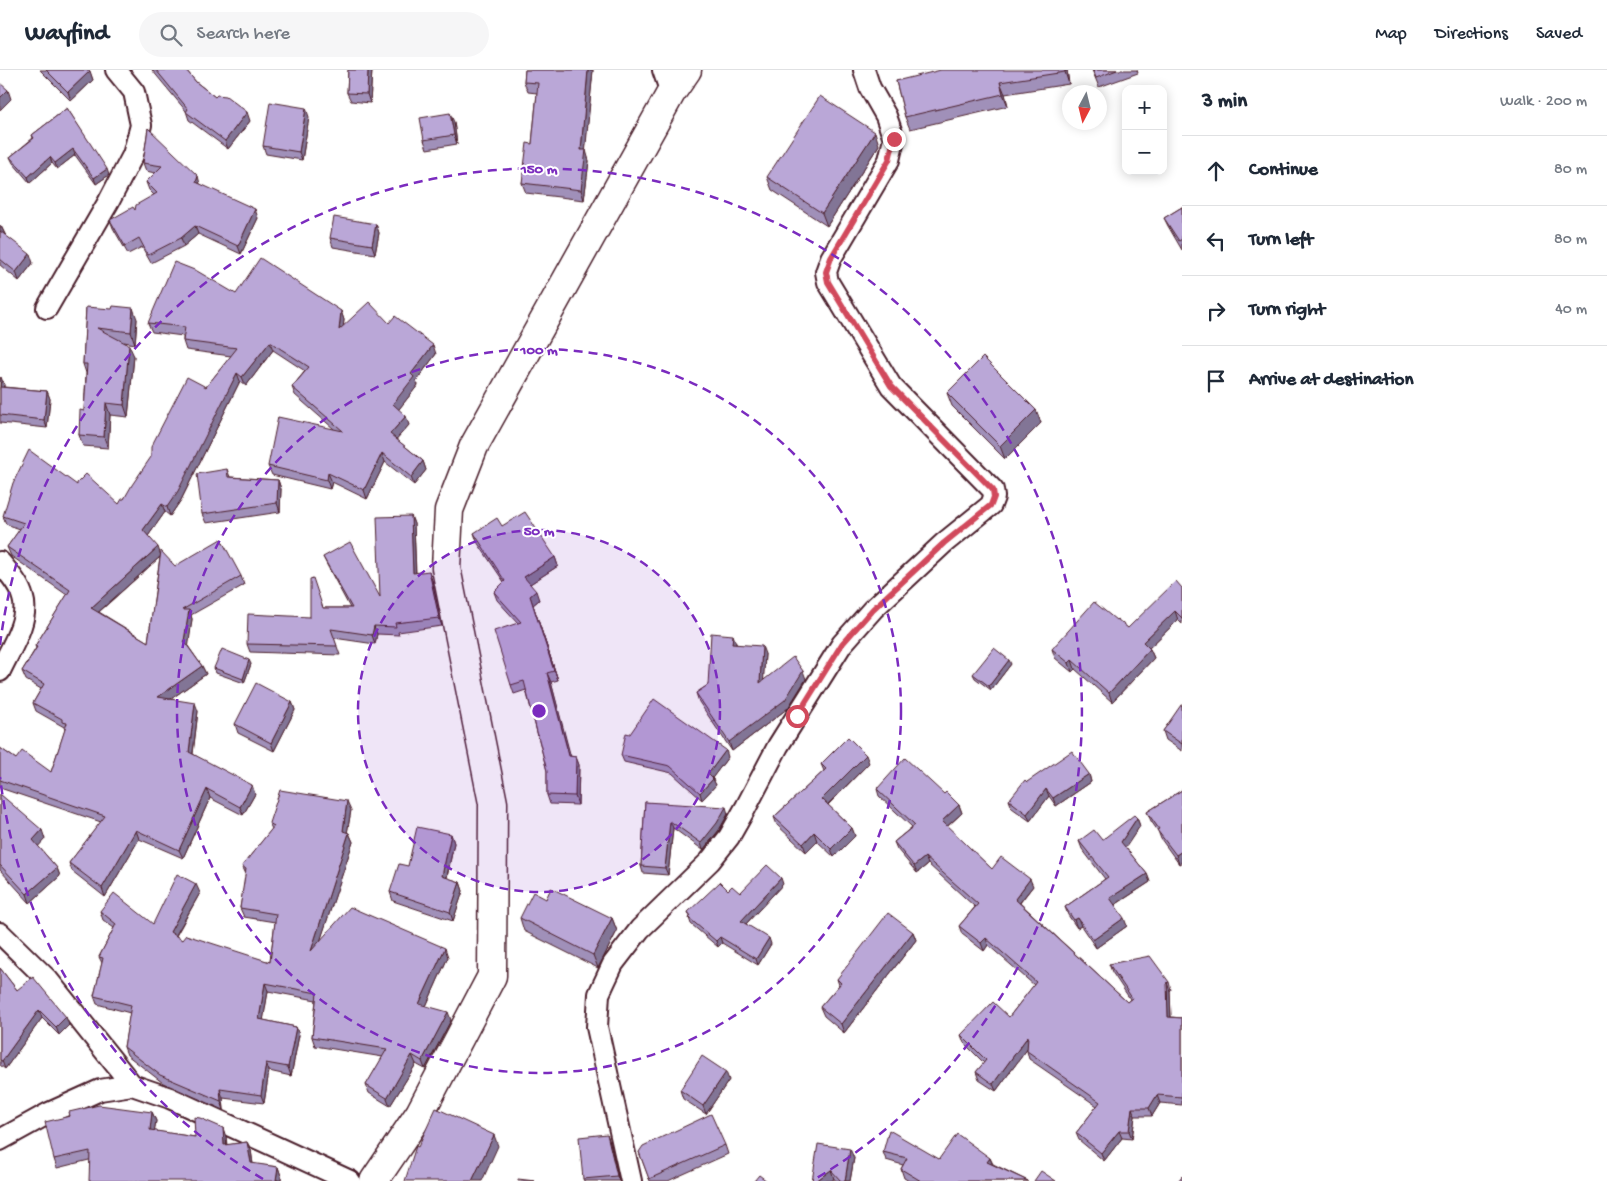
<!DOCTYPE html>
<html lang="en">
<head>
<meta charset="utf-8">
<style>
	body { margin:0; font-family:"Gochi Hand",sans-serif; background:#f6f6f7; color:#1f2937 }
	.controls { position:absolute; right:15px; top:15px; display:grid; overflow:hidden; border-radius:10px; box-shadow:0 2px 12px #0003 }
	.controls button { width:45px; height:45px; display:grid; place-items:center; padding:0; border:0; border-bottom:1px solid #e0e1e3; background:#fff; color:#1f2937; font:25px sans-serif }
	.compass { position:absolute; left:1062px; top:15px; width:45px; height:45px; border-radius:50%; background:#fff; box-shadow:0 2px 12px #0003; rotate:187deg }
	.stop { position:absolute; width:15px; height:15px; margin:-11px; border:4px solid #d1495b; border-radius:50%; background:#fff }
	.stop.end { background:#d1495b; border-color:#fff; box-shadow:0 1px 5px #0008 }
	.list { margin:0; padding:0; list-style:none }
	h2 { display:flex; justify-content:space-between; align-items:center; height:65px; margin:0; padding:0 20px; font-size:21px }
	h2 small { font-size:16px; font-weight:400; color:#747a83 }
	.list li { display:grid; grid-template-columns:32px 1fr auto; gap:15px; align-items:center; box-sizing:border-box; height:70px; padding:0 20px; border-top:1px solid #e0e1e3 }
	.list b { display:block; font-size:19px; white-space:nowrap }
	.list em { font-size:16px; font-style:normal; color:#747a83 }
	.icon { flex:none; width:28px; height:28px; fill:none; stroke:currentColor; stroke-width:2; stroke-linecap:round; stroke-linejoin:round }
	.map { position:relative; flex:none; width:1182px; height:1111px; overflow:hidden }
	header { display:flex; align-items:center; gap:30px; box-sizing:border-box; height:70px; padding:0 25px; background:#fff; border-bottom:1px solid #e0e1e3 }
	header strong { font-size:24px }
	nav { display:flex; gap:28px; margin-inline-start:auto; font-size:18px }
	.search { width:350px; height:45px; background:#f6f6f7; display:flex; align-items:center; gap:12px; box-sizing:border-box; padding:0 18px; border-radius:28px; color:#747a83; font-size:19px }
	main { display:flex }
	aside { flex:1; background:#fff }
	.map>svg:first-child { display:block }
</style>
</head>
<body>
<header>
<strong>Wayfind</strong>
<div class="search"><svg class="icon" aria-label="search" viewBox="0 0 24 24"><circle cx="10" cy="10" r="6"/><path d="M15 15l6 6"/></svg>Search here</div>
<nav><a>Map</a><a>Directions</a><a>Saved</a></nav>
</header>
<main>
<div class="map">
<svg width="1182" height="1111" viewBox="0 0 1182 1111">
	<rect width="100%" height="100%" fill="#fff"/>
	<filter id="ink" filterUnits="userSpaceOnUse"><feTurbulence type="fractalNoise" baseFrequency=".02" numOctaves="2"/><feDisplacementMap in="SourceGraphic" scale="10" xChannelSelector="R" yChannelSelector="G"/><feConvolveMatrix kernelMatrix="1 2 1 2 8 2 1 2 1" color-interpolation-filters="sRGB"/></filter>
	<g filter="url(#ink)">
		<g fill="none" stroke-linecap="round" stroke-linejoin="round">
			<!-- minor casing -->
			<g stroke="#4a1f2b" stroke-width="24">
				<path id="minor" d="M663 0 671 23
					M47 238 109 131 133 85 141 55 134 22 116 0
					M0 492C9 503 20 515 23 528 30 550 9 581 0 601
					M0 863 48 910 132 1015
					M0 1070 49 1043 100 1020 132 1015 170 1028 350 1111
					M631 1111 597 957 599 924 613 894 640 859 710 791 729 767 746 737 778 676 842 574 873 539 944 473 991 435 994 427 993 420 891 316 828 212 826 202 831 188 889 90 894 69 886 46 870 18 864 0"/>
			</g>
			<!-- secondary casing -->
			<g stroke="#4a1f2b" stroke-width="31">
				<path id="secondary" d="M374 1111 420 1043 492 906 493 733 446 498 449 440 474 376 671 23 687 0"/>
			</g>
			<!-- minor -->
			<use href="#minor" stroke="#fff" stroke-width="20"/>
			<!-- secondary -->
			<use href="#secondary" stroke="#fff" stroke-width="28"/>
		</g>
		<!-- wall -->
		<path fill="#a090b9" stroke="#4a1f2b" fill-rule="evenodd" d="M40 0H89L93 10 71 31Z
			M152 0H186L196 12 215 27 250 51 228 79 189 50 186 41Z
			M348 0H372L370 33 351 31 347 23Z
			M525 0H593L585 80 589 91 584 130 526 123 522 113 532 74 537 23 528 22 524 12Z
			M1067 0 1069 14 1005 24 1008 36 910 59 905 47 896 11Z
			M1092 0H1137L1138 3 1099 17Z
			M67 38 109 105 96 114 75 85 57 99 52 93 30 113 13 93 10 87 33 68 32 65Z
			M309 47 302 90 266 84 263 76Z
			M454 52 457 74 427 79 424 70Z
			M148 58 200 114 258 148 241 184 198 164 184 176 151 193 142 177 128 184 113 158 110 150 135 140 154 125 149 120 146 112 155 103 146 101 143 93Z
			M879 75 827 156 772 120 767 107Z
			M1182 137V180L1168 156 1164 148Z
			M376 154 379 163 375 184 333 177 330 168Z
			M0 155 1 156 5 164 33 193 19 211 0 195Z
			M236 224 341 241 344 250 343 256 389 253 436 284 416 311 418 315 398 340 409 355 396 369 423 391 426 400 414 415 385 392 367 429 332 412 330 419 272 405 268 396 334 359 295 325 292 317 305 301 273 280 246 316 240 311 181 430 170 446 165 442 148 466 161 484 175 496 241 506 244 515 191 545 192 549 188 576 202 596 206 604 171 629 198 641 193 684 255 724 243 745 210 728 183 788 139 769 105 827 72 801 69 793 101 752 0 718V678L16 689 51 702 65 660 64 657 36 641 33 633 41 619 26 610 22 601 36 578 35 576 67 525 11 486 7 477 20 459 6 454 3 446 77 415 119 434 124 429 206 317 231 286 186 280 183 271V266L152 262 148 253ZM160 487 148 572 99 542Z
			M86 237 137 249 135 274 124 272 134 286 128 347 110 345 108 378 83 376 79 365 84 341 86 303 83 294Z
			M0 307 4 315V317L47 321 50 329 47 358 0 353Z
			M947 323 1036 340 1041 353 1005 389 952 336Z
			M227 399 230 407 278 410 281 419 280 442 206 453 202 444Z
			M411 446 414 454 416 503 432 510 442 556 398 562 399 565 377 564 375 574 334 568 340 585 250 582 247 574 310 547 323 538H350L327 495 323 487 380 527Z
			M502 456 555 487 558 496 530 514 539 530 533 535 558 610 551 612 570 686 576 687 579 695 578 735 550 734 547 725V701L526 620 514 624 511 615 518 553 497 530 494 522 504 512 477 472 474 463Z
			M1182 518V554L1178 550 1149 578 1150 579 1154 588 1112 632 1075 599 1072 602 1055 588 1052 579 1116 550 1128 558Z
			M736 573V574L765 584 763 610 806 609 788 638 732 681 699 632 696 623 708 615Z
			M251 594 244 613 216 603 214 598Z
			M1011 594 991 620 975 608 973 604Z
			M292 632 295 640 274 681 238 663 235 654Z
			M1182 635V681L1166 670 1163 661Z
			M621 685 728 687 712 708 716 715 702 730 672 703 624 692Z
			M869 693 828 735 852 758 855 766 834 787 817 771 806 782 777 755 774 747 824 701 821 694Z
			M1089 704 1091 712 1056 736 1049 726 1030 751 1012 738 1009 730 1027 712Z
			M877 719 944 724 959 735 962 743 947 757 992 799 1033 816 1020 833 1127 932 1130 929 1112 902 1109 894 1169 912 1171 920 1170 921 1171 947 1182 948V1035L1160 1033 1152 1046H1135L1132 1069 1122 1068 1104 1091 1079 1070 1076 1063 1097 1036 1029 989 1027 981V979L996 1021 979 1010 976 1002 984 993 964 973 961 965 1009 947 1034 915 988 875 984 881 962 864 959 856 975 837 928 794 917 803 897 779 894 772 912 757 879 726Z
			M1182 720V792L1179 794 1161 769 1158 761 1151 751 1147 742Z
			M0 724 45 769 38 776 57 798 60 806 30 833 0 800Z
			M645 732 728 744 719 760 703 780 673 758 668 805 643 803 641 796Z
			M351 740 347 763H349L353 772 320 871 448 887 426 936 451 950 425 999 416 994 390 1036 369 1023 366 1015 383 987 315 976 312 967 316 930 268 921 263 950 296 957 299 965 291 1006 269 1001 264 1033 223 1028 224 1040 163 1013 127 985 124 977 130 943 97 934 94 926 102 893 99 887 114 858 103 850 100 841 153 854 200 823 176 866 182 870 270 892 275 852 244 847 240 838 246 804 242 796 272 759 269 753Z
			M1137 748 1140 756 1125 777 1147 804 1150 812 1115 835 1127 856 1096 878 1081 856 1077 858 1068 845 1065 837 1105 809 1082 779 1079 771 1102 770Z
			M451 764 454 773 447 808 460 812 463 821 453 851 393 831 390 822 408 796Z
			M783 814 746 854 771 874 758 895 722 873 718 877 691 854 689 848 690 847 688 842 728 820 740 823Z
			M546 829 612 848 617 861 598 898 524 861 520 848Z
			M913 862 916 870 844 963 824 946 820 937 839 915 837 909Z
			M0 898 17 920 66 947 69 955 59 965 42 948 5 999 0 995Z
			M729 1010 706 1044 683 1029 680 1020Z
			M152 1042 156 1051 154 1061 195 1067H226L227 1075 247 1072 251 1080 253 1094 278 1097 281 1106V1110L89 1090 57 1098 54 1089Z
			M607 1064 610 1073 619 1111H584L583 1109Z
			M725 1075 728 1084 668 1111H650L639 1082Z
			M883 1082 939 1089 990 1088 993 1094 1028 1111H909L904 1108 901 1099 903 1095 886 1090Z
			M854 1088 850 1111H837L834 1109 831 1111H812Z"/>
		<!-- shaded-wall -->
		<path fill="#827596" stroke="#4a1f2b" d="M368 0H372L370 33 367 24Z
			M588 0H593L585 85 586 80 589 91 584 130 581 120V80Z
			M1065 0H1067L1069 14 1065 2Z
			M90 1 93 10 71 31 68 22Z
			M1000 12 1005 24 1008 36 1003 24Z
			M8 20 11 29 0 40V28Z
			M306 38 309 47 302 90 299 82Z
			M247 42 250 51 228 79 225 71Z
			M450 43 454 52 457 74 454 65Z
			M875 62 879 75 827 156 822 143Z
			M73 79 75 85 57 99 55 93Z
			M50 87 52 93 30 113 28 107Z
			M107 99 109 105 96 114 94 108Z
			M198 106 200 114 196 112Z
			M255 139 258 148 241 184 238 176Z
			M376 154 379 163 375 184 372 175Z
			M1 156 5 165 0 164V158Z
			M195 156 198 164 184 176 181 168Z
			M30 184 33 193 19 211 16 202Z
			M133 238 137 249 135 274 131 262Z
			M341 241 344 250 342 268 339 260Z
			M270 272 273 280 246 316 242 307Z
			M129 275 134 286 128 347 124 335Z
			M433 275 436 284 416 311 418 315 396 343 393 334 411 304Z
			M237 303 240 311 181 430 170 446 167 437Z
			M1 307 4 315 2 325 0 319Z
			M47 321 50 329 47 358 44 350Z
			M106 333 110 345 108 378 104 367Z
			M1036 340 1041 353 1005 389 1000 376Z
			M406 346 409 355 393 373 390 364Z
			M382 383 385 392 367 429 364 420Z
			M423 391 426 400 414 415 411 407Z
			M328 403 332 412 330 419 327 410Z
			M278 410 281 419 280 442 277 433Z
			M162 434 165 442 146 469 143 460Z
			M411 446 414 454 416 512 413 503Z
			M158 477 161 486 94 546 91 538Z
			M555 487 558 496 527 516 524 507Z
			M429 501 432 510 442 556 439 548Z
			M536 521 539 530 533 535 558 610 530 526Z
			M189 540 192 549 188 580 184 571Z
			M1175 541 1178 550 1146 581 1143 572Z
			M374 556 377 564 375 574 372 565Z
			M733 565 736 573 735 582 732 574Z
			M762 576 765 584 763 621 760 613Z
			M1150 579 1154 588 1112 632 1109 623Z
			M249 590 251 594 244 613 243 609Z
			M1009 590 1011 594 991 620 989 616Z
			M1072 590 1075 599 1072 602 1069 593Z
			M202 596 206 604 161 636 158 627Z
			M803 601 806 609 788 638 732 681 729 672Z
			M547 603 551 612 573 695 569 686Z
			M292 632 295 640 274 681 271 673Z
			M195 633 198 641 192 690 189 682Z
			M726 680 728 687 710 711 708 704Z
			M866 685 869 693 825 737 822 729Z
			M576 687 579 695 578 735 575 726Z
			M1089 704 1091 712 1056 736 1053 728Z
			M713 709 716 715 702 730 700 723Z
			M252 715 255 724 243 745 240 737Z
			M207 719 210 728 183 788 179 780Z
			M1046 719 1049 726 1030 751 1027 744Z
			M347 731 351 740 346 770 343 761Z
			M959 735 962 743 944 759 942 751Z
			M726 737 728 744 719 760 703 780 701 773Z
			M1137 748 1140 756 1124 780 1121 772Z
			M670 751 673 758 668 805 665 798Z
			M852 758 855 766 834 787 831 779Z
			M42 760 45 769 36 779 33 770Z
			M136 760 139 769 105 827 102 818Z
			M814 762 817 771 806 782 803 774Z
			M349 763 353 772 314 890 311 881Z
			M451 764 454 773 445 815 442 806Z
			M1182 781V792L1179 794 1176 785Z
			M925 787 928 794 917 803 914 796Z
			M57 798 60 806 30 833 27 824Z
			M1147 804 1150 812 1113 836 1110 828Z
			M781 808 783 814 743 857 741 851Z
			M1030 809 1033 816 1017 836 1015 829Z
			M460 812 463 821 453 851 450 842Z
			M196 814 200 823 173 870 170 862Z
			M612 848 617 861 598 898 593 885Z
			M1078 848 1081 856 1077 858 1074 850Z
			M1124 848 1127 856 1096 878 1093 870Z
			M913 862 916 870 844 963 841 954Z
			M720 867 722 873 718 877 716 871Z
			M769 868 771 874 758 895 756 889Z
			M986 868 988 875 984 881 981 873Z
			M445 878 448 887 423 943 419 934Z
			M265 913 268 921 262 958 259 949Z
			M1167 913 1170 921 1171 954 1168 947Z
			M39 940 42 948 5 999 2 991Z
			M448 942 451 950 425 999 422 991Z
			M66 947 69 955 59 965 56 957Z
			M296 957 299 965 291 1006 288 997Z
			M1028 966 1031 974 996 1021 993 1014Z
			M412 985 416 994 390 1036 387 1028Z
			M266 993 269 1001 264 1033 261 1025Z
			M726 1002 729 1010 706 1044 703 1036Z
			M220 1019 223 1028 224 1040 221 1031Z
			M1157 1025 1160 1033 1152 1046 1149 1038Z
			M1132 1038 1135 1046 1132 1069 1129 1061Z
			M152 1042 156 1051 153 1069 150 1060Z
			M223 1058 226 1067 227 1084 224 1075Z
			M1119 1061 1122 1068 1104 1091 1101 1083Z
			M607 1064 610 1073 619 1111 617 1106Z
			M494 1065 498 1076 482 1111H472Z
			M247 1072 251 1080 254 1102 251 1093Z
			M850 1079 854 1088 850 1111H845Z
			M990 1088 993 1096 987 1092Z
			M278 1097 281 1106V1111L276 1110Z
			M831 1100 834 1109 831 1111H816Z"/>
		<!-- building -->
		<path fill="#baa7d7" stroke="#4a1f2b" d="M46 0H89L90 1 68 22Z
			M156 0H186L196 12 215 27 217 25 226 26 247 42 225 71 186 42 188 39Z
			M348 0H368L367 24 347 23Z
			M525 0H588L581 80H586L581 120 522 113 527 73 532 74 538 13 524 12Z
			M941 0H1065V2L1000 12 1003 24 905 47 896 11Z
			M1093 0H1117L1096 8Z
			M0 13 8 20 0 28Z
			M820 26 875 62 822 143 767 107Z
			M270 32 306 38 299 82 263 76Z
			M67 38 107 99 94 108 73 79 55 93 50 87 28 107 10 87 34 68 32 65Z
			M450 43 454 65 424 70 420 48Z
			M148 58 198 106 196 112 255 139 238 176 195 156 181 168 148 185 139 168 125 176 110 150 133 137 135 140 136 135 157 123 146 112 162 96 143 93Z
			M1182 137V169L1179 171 1164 148Z
			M334 147 376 154 372 175 330 168Z
			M0 161 30 184 16 202 0 189Z
			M260 188 341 241 339 260 369 232 389 253 395 246 433 275 411 304 414 307 393 334 406 346 390 364 423 391 411 407 382 383 364 420 328 403 327 410 268 396 278 347 343 361 292 317 309 297 270 272 242 307 237 303 178 421 167 437 162 434 143 460 158 477 91 538 148 572 161 481 175 496 221 469 241 506 182 540H189L184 571 202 596 158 627 195 633 189 682 252 715 240 737 207 719 179 780 136 760 102 818 69 793 105 746 0 710V678L16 689 22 681 51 702 67 653 62 652V649L33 633 44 614 22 601 37 577 35 576 70 520 7 477 24 453 3 446 13 413 29 380 77 415V413L86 404 119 434 122 429H124L132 415 151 387V377L187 307 206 317 237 278 183 271 185 257 148 253 174 192 197 201 236 224Z
			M113 236 133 238 131 262 97 258 129 275 124 335 106 333 104 367 79 365 80 340 84 341 87 294H83L86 237 112 239Z
			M983 287 1036 340 1000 376 947 323Z
			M0 317 47 321 44 350 0 345Z
			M227 399 228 407 278 410 277 433 202 444 197 404Z
			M525 442 555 487 524 507 536 521 530 526 554 601 547 603 569 686 576 687 575 726 547 725V701L524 611 511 615 494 561 521 552 494 522 505 511 474 463 497 448 502 456Z
			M411 446 413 503 429 501 439 548 395 553 396 557 374 556 372 565 331 559 337 576 247 574 248 544 310 547V509L313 508 323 538H352L323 487 350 472 380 527 377 447Z
			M1176 511 1182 518V548L1175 541 1143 572 1150 579 1109 623 1072 590 1069 593 1052 579 1094 532 1116 550 1117 549 1128 558Z
			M711 563 733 565 732 574 762 576 760 613 793 587 803 601 785 630 729 672 696 623 708 615Z
			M994 578 1009 590 989 616 973 604Z
			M222 579 249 590 243 609 214 598Z
			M256 613 292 632 271 673 235 654Z
			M654 629 726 680 708 704 713 709 700 723 670 696 621 685 626 663 630 664Z
			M1181 635H1182V674L1163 661Z
			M848 667 866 685 822 729 852 758 831 779 814 762 803 774 774 747 826 699 821 694Z
			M1072 681 1089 704 1053 728 1046 719 1027 744 1009 730 1025 710 1027 712Z
			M905 688 944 724 946 722 959 735 942 751 992 799 1001 787 1030 809 1015 829 1127 932 1132 928 1109 894 1150 886 1169 912 1166 913H1167L1168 947 1182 948V1027L1157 1025 1149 1038H1132L1129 1061H1119L1101 1083 1076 1063 1100 1032 1027 981 1028 966 993 1014 976 1002 986 990 961 965 993 932 1009 947 1036 912 986 868 981 873 959 856 978 834 925 787 914 796 894 772 915 755 877 719Z
			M280 720 347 731 343 761 349 763 311 881 350 837 445 878 419 934 448 942 422 991 412 985 387 1028 366 1015 387 979 312 967 317 923 265 913 259 949 296 957 288 997 266 993 261 1025 220 1019 221 1031 160 1005 124 977 131 935 94 926 103 888 99 887 116 854 100 841 114 823 153 854 177 804 196 814 170 862 182 870 186 865 270 892 276 844 240 838 246 799 242 796 274 756 269 753Z
			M1182 720V781L1176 785 1157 760 1159 759 1147 742Z
			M0 724 42 760 33 770 57 798 27 824 0 795Z
			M645 732 726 737 717 753 701 773 670 751 665 798 641 796Z
			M1134 745 1137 748 1121 772 1147 804 1110 828 1124 848 1093 870 1078 848 1074 850 1065 837 1108 807 1079 771 1094 760 1102 770Z
			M417 757 451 764 442 806 460 812 450 842 390 822 399 794 408 796Z
			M767 795 781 808 741 851 769 868 756 889 720 867 716 871 689 848 691 846 688 842 720 812 728 820 732 816 740 823Z
			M551 818 612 848 593 885 520 848 533 822 546 829Z
			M888 843 913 862 841 954 820 937 841 913 837 909Z
			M0 898 17 920 33 907 66 947 56 957 39 940 2 991 0 990Z
			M702 986 726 1002 703 1036 680 1020Z
			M99 1035 152 1042 150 1060 195 1067 194 1047 200 1048 223 1058 224 1075 247 1072 251 1093 278 1097 276 1110 287 1111H89L90 1081 54 1089 45 1052 70 1046 69 1042Z
			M436 1038 494 1065 472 1111H405L416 1076 418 1077Z
			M711 1044 725 1075 649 1109 639 1082 643 1076Z
			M889 1060 939 1089 957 1064 990 1088 987 1092 1028 1111H921L901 1099 907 1088 883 1082Z
			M607 1064 617 1106 583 1109 579 1067Z
			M818 1074 850 1079 845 1111H841L831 1100 816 1111H812Z
			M1041 1101 1056 1111H1034Z
			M759 1105 767 1111H754Z
			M1182 1106V1111H1178Z
			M518 1109 535 1111H518Z"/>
	</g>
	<g fill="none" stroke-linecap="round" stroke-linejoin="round" filter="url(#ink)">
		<!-- route -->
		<path stroke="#d1495b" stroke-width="6" d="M797 646 842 574 873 539 944 473 991 435 994 427 993 420 891 316 828 212 826 202 831 188 889 90 894 69"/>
	</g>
	<!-- distance rings -->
	<circle cx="539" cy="641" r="181" fill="#7b2cbf" fill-opacity=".12"/>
	<g fill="none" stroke="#7b2cbf" stroke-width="2.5" stroke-dasharray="9 6">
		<circle cx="539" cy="641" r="181"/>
		<circle cx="539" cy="641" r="362"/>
		<path d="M263 1109A543 543 0 0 1 0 707M0 575A543 543 0 1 1 815 1109"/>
	</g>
	<circle cx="539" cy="641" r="8" fill="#7b2cbf" stroke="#fff" stroke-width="2.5"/>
	<g font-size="15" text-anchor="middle" font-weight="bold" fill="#7b2cbf" stroke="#fff" stroke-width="4" stroke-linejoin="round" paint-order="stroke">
		<text x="539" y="103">150 m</text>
		<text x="539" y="284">100 m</text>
		<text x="539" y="465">50 m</text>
	</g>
</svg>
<div class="controls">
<button>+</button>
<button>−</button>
</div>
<svg class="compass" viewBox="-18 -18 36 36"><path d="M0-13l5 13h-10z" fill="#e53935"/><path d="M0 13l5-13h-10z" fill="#747a83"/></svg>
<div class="stop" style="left:797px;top:646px"></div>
<div class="stop end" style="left:894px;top:69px"></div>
</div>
<aside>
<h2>3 min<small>Walk · 200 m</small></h2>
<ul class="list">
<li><svg class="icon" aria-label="ahead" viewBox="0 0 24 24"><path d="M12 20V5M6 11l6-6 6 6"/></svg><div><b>Continue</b></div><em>80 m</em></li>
<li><svg class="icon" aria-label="left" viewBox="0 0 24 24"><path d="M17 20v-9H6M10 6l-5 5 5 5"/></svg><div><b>Turn left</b></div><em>80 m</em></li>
<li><svg class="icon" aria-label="right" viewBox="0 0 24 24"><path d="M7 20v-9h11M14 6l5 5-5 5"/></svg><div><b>Turn right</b></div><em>40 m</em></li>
<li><svg class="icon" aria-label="arrive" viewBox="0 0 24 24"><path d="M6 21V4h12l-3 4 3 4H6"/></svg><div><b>Arrive at destination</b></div></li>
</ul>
</aside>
</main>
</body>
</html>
